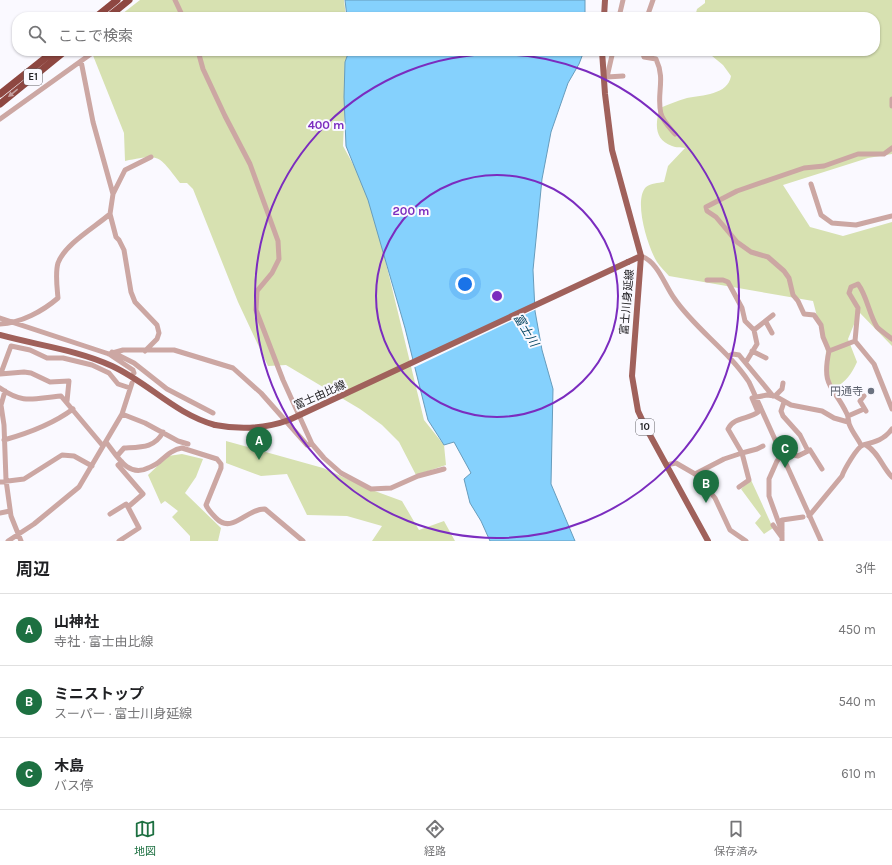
<!DOCTYPE html>
<html lang="ja">
<head>
<meta charset="utf-8">
<style>
	body { margin:0; font-family:Karla,"Noto Sans JP",sans-serif; background:#f2f2f2; color:#202124 }
	.you { position:absolute; left:465px; top:284px; width:14px; height:14px; margin:-10px; border:3px solid #fff; border-radius:50%; background:#1a73e8; box-shadow:0 0 0 6px #1a73e833 }
	.badge { display:grid; place-items:center; width:26px; height:26px; border-radius:50%; background:#1d7041; color:#fff; font-size:13px; font-weight:700 }
	.pin { position:absolute; translate:-50% -33px; filter:drop-shadow(0 1px 2px #0008) }
	.pin::after { content:''; position:absolute; top:21px; width:14px; height:12px; background:inherit; clip-path:polygon(0 0,100% 0,50% 100%) }
	.list { margin:0; padding:0; list-style:none }
	h2 { display:flex; justify-content:space-between; align-items:center; height:52px; margin:0; padding:0 16px; font-size:17px }
	h2 small { font-size:13px; font-weight:400; color:#757577 }
	.list li { display:grid; grid-template-columns:26px 1fr auto; gap:12px; align-items:center; box-sizing:border-box; height:72px; padding:0 16px; border-top:1px solid #e0e0e0 }
	.list b { display:block; font-size:15px; white-space:nowrap }
	.list p { margin:0; font-size:13px; white-space:nowrap; color:#757577 }
	.list em { font-size:13px; font-style:normal; color:#757577 }
	.icon { flex:none; width:22px; height:22px; fill:none; stroke:currentColor; stroke-width:2; stroke-linecap:round; stroke-linejoin:round }
	.map { position:relative; flex:none; width:892px; height:541px; overflow:hidden }
	.search { position:absolute; background:#fff; box-shadow:0 1px 3px #0004; left:12px; right:12px; top:12px; height:44px; display:flex; align-items:center; gap:10px; box-sizing:border-box; padding:0 14px; border-radius:16px; color:#757577; font-size:15px }
	.sheet { height:268px; background:#fff }
	nav { display:flex; justify-content:space-around; align-items:center; box-sizing:border-box; height:56px; border-top:1px solid #e0e0e0; background:#fff; font-size:11px; color:#757577 }
	nav a { display:grid; justify-items:center; gap:2px }
	nav .on { color:#1d7041 }
	.map>svg:first-child { display:block }
</style>
</head>
<body>
<div class="map">
<svg width="892" height="541" viewBox="0 0 892 541">
	<rect width="100%" height="100%" fill="#faf9ff"/>
	<!-- green -->
	<path fill="#d7e1b1" d="M140 0H344L346 17H118Z
		M705 0H892V154L868 158 783 185 810 227 843 236 892 222V346L859 312 848 339 857 362C852 373 846 383 833 388L825 374 826 351 813 301 669 276C665 271 660 267 657 262 648 248 633 200 646 187 651 183 658 183 664 182L668 166 685 148C681 147 676 148 672 146 654 140 655 123 660 108 669 104 677 101 687 98 702 95 728 95 731 76L723 65 706 51H875V17H695L697 9 705 3Z
		M94 51H347L343 146 369 193 424 420 444 445 446 465 416 475 399 442 382 425 360 409 286 365 268 366 238 302 193 189 187 183H180C158 155 161 154 125 161L124 133 92 53Z
		M226 441 323 468 372 490 402 501 419 530 444 521 455 541H372L382 526 347 516 307 515 287 474 261 476 226 463Z
		M182 454 203 459 196 477 185 493 221 528 218 541H190V536L172 517 178 511 165 501 161 504 148 475 168 456Z
		M751 480 773 528 764 534 755 523 761 516 741 489Z"/>
	<!-- water -->
	<path fill="#85d1fd" stroke="#679cbc" d="M345 0H585V17H347Z
		M349 51H584L579 64 568 83 551 132 542 179 533 270 535 311 542 350 553 389 551 484 575 541H490L481 521 470 503 464 479 471 473 454 442 444 445 428 420 405 328 368 200 346 146 344 97 345 62Z"/>
	<!-- pier -->
	<path fill="#faf9ff" d="M537 302V309L413 368 411 361Z"/>
	<g fill="none" stroke-linecap="round" stroke-linejoin="round">
		<!-- minor -->
		<path stroke="#cca7a3" stroke-width="5" d="M175 0 183 17
			M619 17 623 0
			M647 17 653 0
			M198 51 203 69 225 116 250 164 278 241 279 259 272 273 257 291 256 310 283 380 312 444 324 458 341 473 371 489 391 488 418 476 444 469
			M613 51 607 77 623 76
			M642 51 644 57 656 59C666 80 656 94 661 114 663 121 670 128 675 134
			M81 61 93 122 113 194
			M892 99V106
			M0 119 95 51
			M811 184 821 215 832 223 856 225 892 216
			M641 256C658 262 664 284 674 298 695 329 728 350 749 382L821 541
			M707 280H723L728 282 742 308 745 321 754 330 757 344 746 362
			M0 318 109 354 133 370 134 373
			M766 322 772 333
			M0 324C21 323 43 311 58 298 57 287 55 273 58 263 65 244 95 227 110 214
			M754 330 773 315
			M892 339C888 336 880 330 877 327 869 314 867 296 858 284L851 287 849 293 858 308 855 341 874 364 892 409
			M855 341 829 351C821 388 834 386 847 414 849 418 848 423 850 426 853 433 858 439 861 445
			M145 351 157 339 159 333 157 325 135 302 131 292 124 250 119 240 116 237 110 214 113 194 125 170 151 157
			M752 351 766 358
			M829 351 823 337 821 325 814 315 804 314 798 301 793 295 789 278 784 271 768 257 751 252 737 242 716 217 707 211 706 207 737 191 804 168 824 166 858 154H884L892 148
			M112 352 134 363 167 389 213 413
			M109 354 123 350H174L233 368 261 393 307 445 312 444
			M729 356 733 354 739 355 773 396
			M1 373 11 346 30 350 47 358H63L92 365 109 373 118 384 130 388
			M0 374 24 372 31 373 50 382 69 381 67 401
			M0 388C24 405 34 398 61 396L103 446
			M5 391 1 405 4 425 6 480 11 516 21 541
			M775 396 782 389 783 383
			M864 396 860 401 866 411
			M122 414 145 423 178 441 188 444
			M848 416 864 409
			M4 440C29 433 53 424 73 409
			M106 442C117 456 128 478 148 468 152 466 156 465 159 462 166 456 173 449 182 448L217 459 221 464V468L206 505C208 510 212 514 216 518 232 535 247 508 265 509L303 541
			M866 445C879 453 882 467 892 477
			M810 450 822 469
			M117 456 124 448C141 447 155 448 163 432
			M666 465 676 463 695 474 715 498 730 530 746 541
			M695 474 724 459 742 453 728 429C733 417 750 419 758 412L752 398 767 395 775 396 791 405 822 411 834 418 848 422
			M0 482 24 479 62 455 74 456 92 466
			M739 487 749 480 742 453 757 449 763 446
			M0 513 10 511
			M110 514 126 504 128 507
			M809 516 842 476C844 470 857 447 863 445 875 442 884 440 892 429
			M773 525 781 536
			M782 531V520L803 517
			M8 541 34 524 79 487 122 414 132 383
			M119 541 139 528 128 507 143 494 118 465 122 462
			M782 541V532L769 496V479L777 461 781 456 789 454 798 456 808 451 800 435 783 416 781 411 784 402"/>
		<!-- major -->
		<path stroke="#a0615b" stroke-width="6" d="M604 17 605 0
			M602 51 605 94 612 150 641 256 632 376 638 411 645 426 708 541
			M628 262 641 256
			M0 335C36 345 78 350 112 366 149 383 175 414 215 425"/>
		<!-- highway -->
		<path stroke="#8e4741" stroke-width="7" d="M96 17 117 0
			M108 17 129 0
			M0 94 54 51
			M0 104 65 51"/>
		<!-- major-bridge -->
		<path stroke="#a0615b" stroke-width="6" d="M215 425C241 430 264 429 289 420L628 262"/>
	</g>
	<!-- one-way arrows -->
	<defs><path id="oneway-solid" d="M-6-.8H1V-3.2L6.5 0L1 3.2V.8H-6Z"/></defs>
	<use fill="#c4a0a0" href="#oneway-solid" transform="translate(13 93) rotate(141)"/>
	<!-- distance rings -->
	<g fill="none" stroke="#7b2cbf" stroke-width="2">
		<circle cx="497" cy="296" r="121"/>
		<circle cx="497" cy="296" r="242"/>
	</g>
	<!-- markers -->
	<circle fill="#6b7280" stroke="#faf9ff" stroke-width="1.5" cx="871" cy="391" r="4"/>
	<g text-anchor="middle" dominant-baseline="central" stroke-width="4" stroke-linejoin="round" paint-order="stroke">
		<!-- shield labels -->
		<g fill="#faf9ff" stroke="#636266" stroke-width="1">
			<rect x="24" y="69" width="18" height="16" rx="3"/>
			<rect x="636" y="419" width="18" height="16" rx="3"/>
		</g>
		<g font-size="10" font-weight="bold" fill="#222124">
			<text x="33" y="77">E1</text>
			<text x="645" y="427">10</text>
		</g>
		<!-- street labels -->
		<g font-size="11" fill="#222124" stroke="#faf9ff">
			<text transform="translate(627 302) rotate(-85)">富士川身延線</text>
			<text transform="translate(320 395) rotate(-24)">富士由比線</text>
		</g>
		<!-- worship labels -->
		<g font-size="11" fill="#5b616d" stroke="#faf9ff" text-anchor="end">
			<text x="863" y="391">円通寺</text>
		</g>
		<!-- water labels -->
		<g font-size="12" font-style="italic" fill="#034562" stroke="#faf9ff">
			<text transform="translate(526 330) rotate(59)">富士川</text>
		</g>
	</g>
	<circle cx="497" cy="296" r="6" fill="#7b2cbf" stroke="#faf9ff" stroke-width="2"/>
	<g font-size="12" text-anchor="middle" font-weight="bold" fill="#7b2cbf" stroke="#faf9ff" stroke-width="4" stroke-linejoin="round" paint-order="stroke">
		<text x="326" y="129">400 m</text>
		<text x="411" y="215">200 m</text>
	</g>
</svg>
<div class="you"></div>
<div class="pin badge" style="left:259px;top:460px">A</div>
<div class="pin badge" style="left:706px;top:503px">B</div>
<div class="pin badge" style="left:785px;top:468px">C</div>
<div class="search"><svg class="icon" aria-label="search" viewBox="0 0 24 24"><circle cx="10" cy="10" r="6"/><path d="M15 15l6 6"/></svg>ここで検索</div>
</div>
<section class="sheet">
<h2>周辺<small>3件</small></h2>
<ul class="list">
<li><span class="badge">A</span><div><b>山神社</b><p>寺社 · 富士由比線</p></div><em>450 m</em></li>
<li><span class="badge">B</span><div><b>ミニストップ</b><p>スーパー · 富士川身延線</p></div><em>540 m</em></li>
<li><span class="badge">C</span><div><b>木島</b><p>バス停</p></div><em>610 m</em></li>
</ul>
</section>
<nav>
<a class="on"><svg class="icon" aria-label="map" viewBox="0 0 24 24"><path d="M3 6l6-2 6 2 6-2v14l-6 2-6-2-6 2zM9 4v14M15 6v14"/></svg>地図</a>
<a><svg class="icon" aria-label="directions" viewBox="0 0 24 24"><path d="M12 3l9 9-9 9-9-9zM9 14v-3h6M13 9l2 2-2 2"/></svg>経路</a>
<a><svg class="icon" aria-label="saved" viewBox="0 0 24 24"><path d="M7 4h10v16l-5-4-5 4z"/></svg>保存済み</a>
</nav>
</body>
</html>
